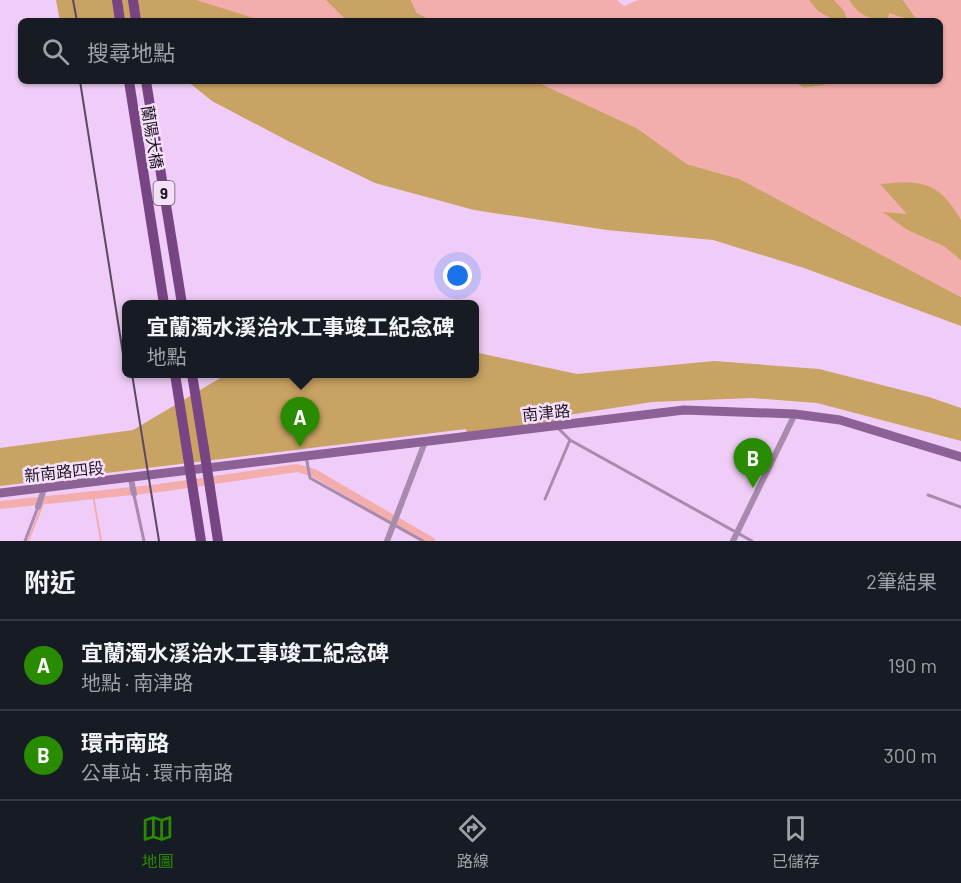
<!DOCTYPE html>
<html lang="zh-TW">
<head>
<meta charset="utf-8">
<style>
	body { margin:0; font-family:Barlow,"Noto Sans TC",sans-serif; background:#20242c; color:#f1f3f6 }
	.you { position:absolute; left:458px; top:276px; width:21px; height:21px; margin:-15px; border:4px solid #fff; border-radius:50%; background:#1a73e8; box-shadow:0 0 0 9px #1a73e833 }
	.badge { display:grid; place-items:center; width:39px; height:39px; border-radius:50%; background:#298c00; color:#fff; font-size:20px; font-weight:700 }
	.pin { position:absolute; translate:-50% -50px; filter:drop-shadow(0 2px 3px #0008) }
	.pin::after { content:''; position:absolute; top:32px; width:21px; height:18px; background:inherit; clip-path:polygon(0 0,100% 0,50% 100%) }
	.popup { position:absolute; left:122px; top:300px; width:357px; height:78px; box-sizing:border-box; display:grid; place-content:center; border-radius:9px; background:#171b24; filter:drop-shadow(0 2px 4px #0005); font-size:20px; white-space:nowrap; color:#9ea1a6 }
	.popup b { font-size:22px; color:#f1f3f6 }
	.popup::after { content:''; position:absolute; left:50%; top:100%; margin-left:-12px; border:12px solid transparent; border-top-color:#171b24 }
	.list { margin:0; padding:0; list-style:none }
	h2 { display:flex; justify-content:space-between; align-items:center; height:78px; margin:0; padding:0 24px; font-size:26px }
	h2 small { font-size:20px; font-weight:400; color:#9ea1a6 }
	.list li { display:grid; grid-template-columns:39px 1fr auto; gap:18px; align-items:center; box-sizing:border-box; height:90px; padding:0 24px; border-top:2px solid #363941 }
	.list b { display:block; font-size:22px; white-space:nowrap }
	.list p { margin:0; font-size:20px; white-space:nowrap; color:#9ea1a6 }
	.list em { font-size:20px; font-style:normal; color:#9ea1a6 }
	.icon { flex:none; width:33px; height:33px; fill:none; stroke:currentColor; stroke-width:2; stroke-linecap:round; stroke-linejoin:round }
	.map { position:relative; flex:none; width:961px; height:541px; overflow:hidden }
	.search { position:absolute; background:#171b24; box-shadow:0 2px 4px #0004; left:18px; right:18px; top:18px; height:66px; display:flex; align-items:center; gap:15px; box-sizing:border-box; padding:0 21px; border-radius:9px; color:#9ea1a6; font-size:22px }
	.sheet { height:258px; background:#171b24 }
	nav { display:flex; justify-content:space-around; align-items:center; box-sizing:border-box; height:84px; border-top:2px solid #363941; background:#171b24; font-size:16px; color:#9ea1a6 }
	nav a { display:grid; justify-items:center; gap:3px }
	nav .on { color:#298c00 }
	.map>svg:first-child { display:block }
</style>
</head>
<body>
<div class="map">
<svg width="961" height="541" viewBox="0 0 961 541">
	<rect width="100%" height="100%" fill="#f0cdf8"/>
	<!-- green -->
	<path fill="#c9a363" d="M56 0H411L417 13 434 21H60Z
		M750 0H903L918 21H790Z
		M187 81H535L637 128 687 164 740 179 961 297V326L804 268 713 240 607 230 474 210 375 183 290 142 212 101Z
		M791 81H821L826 85 804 88Z
		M751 141 961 160V263L945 247 907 230Z
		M474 352 577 374 714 361 819 369 929 397 961 408V441L817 403 752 398 652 402 523 422 556 419V424L467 434 466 429 0 486V448L133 430 227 374H474Z"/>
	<!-- water -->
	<path fill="#f2adac" d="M196 0H326L347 21H263Z
		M411 0H617L624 6 638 0H809L818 11 836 21H434L417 13Z
		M834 0H849C859 16 870 20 888 19L889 13 913 21H848L844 11Z
		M903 0H961V220C938 181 923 180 880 184L907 214 883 212 907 230 945 247 961 260V297L740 179 687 164 637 128 535 81H791L804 88 826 85 821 81H940V21H918Z"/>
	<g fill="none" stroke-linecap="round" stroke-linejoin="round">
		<!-- stream -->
		<path stroke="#f2adac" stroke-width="2" d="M93 495 101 541
			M28 541 44 501"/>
		<!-- canal -->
		<path stroke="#f2adac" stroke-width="8" d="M0 505 160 488 297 468 314 473 431 541"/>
		<!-- lane -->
		<path stroke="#a78aad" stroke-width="3" d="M557 427 570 440 752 541
			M306 456 310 478 423 541
			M134 495 144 541
			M928 495 961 507
			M545 499 570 440
			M25 541 38 507"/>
		<!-- street -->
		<path stroke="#a78aad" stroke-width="6" d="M131 479 134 494
			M38 507 44 489
			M387 541 425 442
			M733 541 795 414"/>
		<!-- secondary -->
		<path stroke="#8c6296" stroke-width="9" d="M0 493 684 410 795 414 840 420 961 457"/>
		<!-- primary -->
		<path stroke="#784584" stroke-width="10" d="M117 0 120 21
			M133 0 136 21
			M129 81 164 304
			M146 81 182 304
			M175 374 188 457
			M192 374 204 449
			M210 488 218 541
			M193 490 201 541"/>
		<!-- rail -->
		<path stroke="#5b4960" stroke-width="2" d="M73 0 77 21
			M80 81 126 373
			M132 374 159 541"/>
		<!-- primary-bridge -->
		<path stroke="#784584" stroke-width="10" d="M204 449 210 488
			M188 457 193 490"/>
	</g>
	<g text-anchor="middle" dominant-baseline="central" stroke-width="5" stroke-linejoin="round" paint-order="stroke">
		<!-- shield labels -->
		<rect fill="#f5e0fa" stroke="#605164" stroke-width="1.5" x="153.5" y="181" width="21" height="24" rx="4.5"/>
		<g font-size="15" font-weight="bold" fill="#201423">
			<text x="164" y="193">9</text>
		</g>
		<!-- street labels -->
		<g font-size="16" fill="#201423" stroke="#f5e0fa">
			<text transform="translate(153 137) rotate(81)">蘭陽大橋</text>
			<text transform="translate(546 412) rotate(-6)">南津路</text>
			<text transform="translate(64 471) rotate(-6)">新南路四段</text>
		</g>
	</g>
</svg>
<div class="you"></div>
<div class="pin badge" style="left:300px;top:447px">A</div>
<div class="popup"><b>宜蘭濁水溪治水工事竣工紀念碑</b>地點</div>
<div class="pin badge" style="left:753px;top:488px">B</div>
<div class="search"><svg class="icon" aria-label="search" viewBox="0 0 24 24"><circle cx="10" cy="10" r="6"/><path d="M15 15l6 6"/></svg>搜尋地點</div>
</div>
<section class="sheet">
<h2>附近<small>2筆結果</small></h2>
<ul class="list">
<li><span class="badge">A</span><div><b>宜蘭濁水溪治水工事竣工紀念碑</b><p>地點 · 南津路</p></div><em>190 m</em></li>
<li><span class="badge">B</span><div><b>環市南路</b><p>公車站 · 環市南路</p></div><em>300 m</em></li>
</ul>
</section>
<nav>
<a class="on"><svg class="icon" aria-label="map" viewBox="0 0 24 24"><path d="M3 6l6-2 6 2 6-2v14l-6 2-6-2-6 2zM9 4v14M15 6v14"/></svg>地圖</a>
<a><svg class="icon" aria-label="directions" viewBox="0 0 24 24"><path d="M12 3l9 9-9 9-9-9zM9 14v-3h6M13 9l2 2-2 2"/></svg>路線</a>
<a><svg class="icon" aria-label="saved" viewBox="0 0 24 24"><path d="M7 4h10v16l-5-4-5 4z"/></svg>已儲存</a>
</nav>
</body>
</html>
